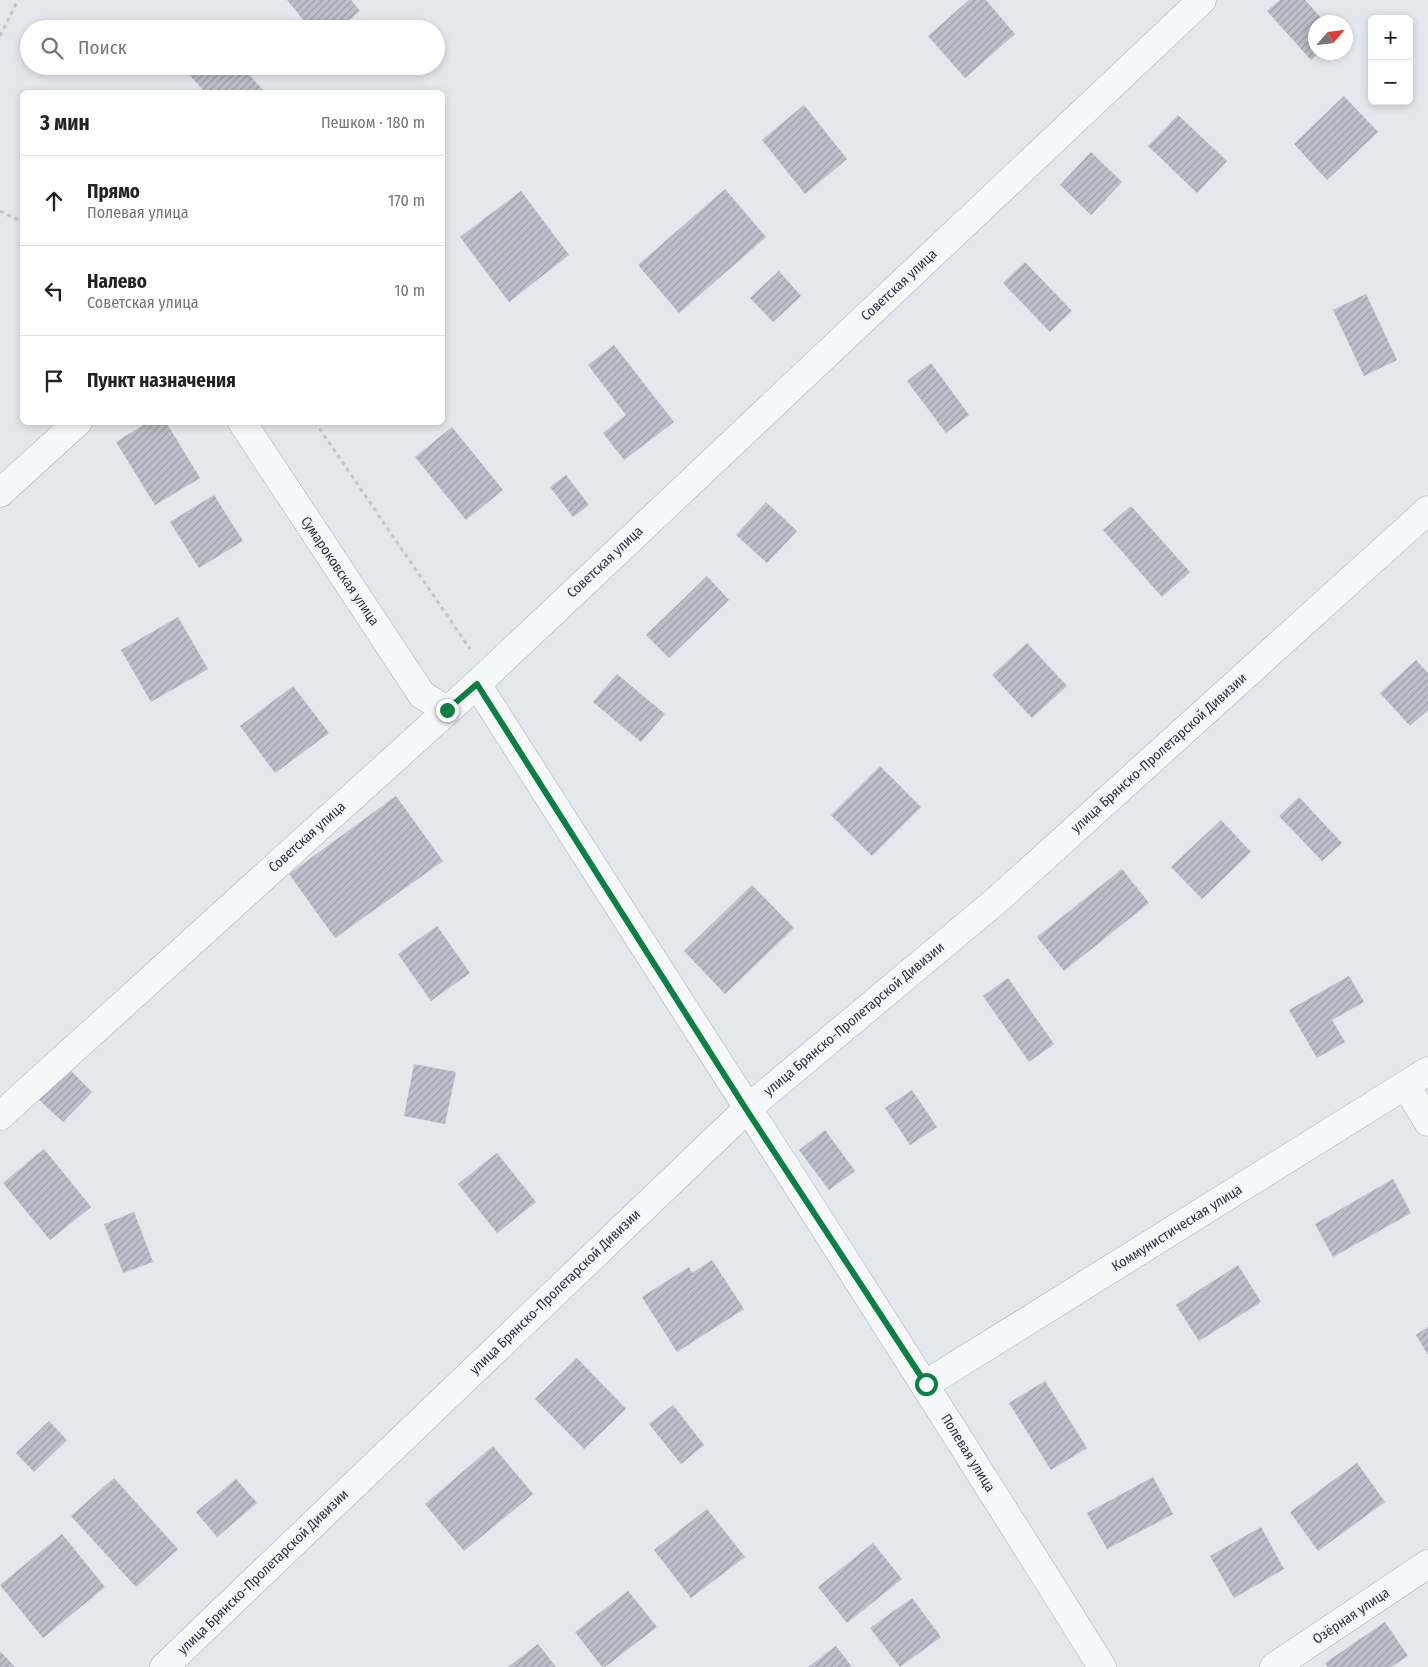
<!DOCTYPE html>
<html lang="ru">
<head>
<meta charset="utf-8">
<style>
	body { margin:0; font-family:"Fira Sans Condensed",sans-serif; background:#f2f2f2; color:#222 }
	.controls { position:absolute; right:15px; top:15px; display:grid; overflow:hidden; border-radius:8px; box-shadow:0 2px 8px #0003 }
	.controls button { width:45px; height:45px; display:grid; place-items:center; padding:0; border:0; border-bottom:1px solid #e0e0e0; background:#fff; color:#222; font:25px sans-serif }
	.compass { position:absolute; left:1308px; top:15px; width:45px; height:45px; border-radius:50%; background:#fff; box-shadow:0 2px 8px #0003; rotate:62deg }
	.stop { position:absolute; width:15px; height:15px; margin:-11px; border:4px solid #0b8043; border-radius:50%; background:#fff }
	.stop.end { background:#0b8043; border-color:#fff; box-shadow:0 1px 5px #0008 }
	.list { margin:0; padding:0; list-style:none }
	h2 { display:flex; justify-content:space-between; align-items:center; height:65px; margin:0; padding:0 20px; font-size:21px }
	h2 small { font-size:16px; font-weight:400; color:#767676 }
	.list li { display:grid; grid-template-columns:32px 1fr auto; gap:15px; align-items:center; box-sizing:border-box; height:90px; padding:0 20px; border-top:1px solid #e0e0e0 }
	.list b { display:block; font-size:19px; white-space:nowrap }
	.list p { margin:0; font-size:16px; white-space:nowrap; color:#767676 }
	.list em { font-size:16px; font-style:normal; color:#767676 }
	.icon { flex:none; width:28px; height:28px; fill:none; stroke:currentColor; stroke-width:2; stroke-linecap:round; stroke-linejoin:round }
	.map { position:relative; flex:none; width:1428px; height:1667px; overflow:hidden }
	.search { position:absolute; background:#fff; box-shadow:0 2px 8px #0003; left:20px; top:20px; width:425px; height:55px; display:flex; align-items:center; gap:12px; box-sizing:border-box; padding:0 18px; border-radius:28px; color:#767676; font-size:19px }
	.panel { position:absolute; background:#fff; box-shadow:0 2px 8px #0003; left:20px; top:90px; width:425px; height:335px; border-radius:8px }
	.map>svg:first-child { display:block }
</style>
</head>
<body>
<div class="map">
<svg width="1428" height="1667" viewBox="0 0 1428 1667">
	<defs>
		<pattern id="building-hatch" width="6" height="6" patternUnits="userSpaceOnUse" patternTransform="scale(1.25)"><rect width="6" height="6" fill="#bbc0ca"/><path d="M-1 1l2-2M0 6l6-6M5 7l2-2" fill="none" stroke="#989da6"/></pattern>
	</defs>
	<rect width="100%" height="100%" fill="#e4e7ec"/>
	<!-- building -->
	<path fill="url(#building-hatch)" d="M287 0H351L360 11 338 29H311Z
		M969 0H986L1015 34 965 78 928 36Z
		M1280 0H1305L1325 22H1316V52H1320L1311 60 1267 11Z
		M181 66H241L265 92H205Z
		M1344 96 1378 132 1327 180 1294 144Z
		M804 105 847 159 805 194 762 140Z
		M1178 115 1227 161 1197 193 1148 146Z
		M1091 152 1122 182 1091 215 1060 185Z
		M725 189 766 237 679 313 638 265Z
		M521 191 569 255 509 302 460 237Z
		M1025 262 1072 311 1050 332 1003 283Z
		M779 271 801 296 773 322 750 298Z
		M1366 294 1397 360 1364 376 1333 310Z
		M614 345 674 422 624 460 603 433 626 415 588 365Z
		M931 363 969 415 946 433 907 381Z
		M148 422H166L200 478 155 505 116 442Z
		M452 427 503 490 466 520 415 457Z
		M566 475 589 505 573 517 550 487Z
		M214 495 243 541 199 568 170 522Z
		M766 502 797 531 767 563 736 535Z
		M1131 506 1190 572 1162 597 1103 530Z
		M707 576 729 600 669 658 646 635Z
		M178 617 208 669 151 702 121 650Z
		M1027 643 1067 686 1032 718 992 675Z
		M1416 660 1428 673V710L1410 726 1380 693Z
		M617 674 665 714 641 742 593 702Z
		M293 686 329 733 275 773 240 726Z
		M880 766 921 807 872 856 831 815Z
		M396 796 443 861 335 938 289 874Z
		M1299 797 1342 843 1322 861 1279 816Z
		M1221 820 1251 852 1202 899 1171 867Z
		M1122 869 1149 903 1064 971 1037 937Z
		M752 885 794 928 725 994 684 951Z
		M437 926 470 973 431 1001 398 954Z
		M1349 976 1364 1002 1332 1020 1345 1042 1317 1058 1289 1010Z
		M1008 978 1054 1044 1029 1062 983 996Z
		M414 1064 456 1072 445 1124 404 1116Z
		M65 1065 92 1092 63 1122 35 1096Z
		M912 1090 937 1127 910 1145 885 1108Z
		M825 1130 855 1171 829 1190 799 1150Z
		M44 1149 91 1207 50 1240 3 1183Z
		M497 1153 536 1202 497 1233 458 1184Z
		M1393 1179 1411 1213 1333 1257 1315 1224Z
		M134 1212 153 1262 123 1273 104 1224Z
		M712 1260 744 1309 677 1352 642 1297 689 1267 692 1273Z
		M1238 1265 1261 1302 1199 1341 1176 1305Z
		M1428 1327V1355L1416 1335Z
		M577 1358 626 1409 584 1449 535 1399Z
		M1045 1381 1087 1448 1051 1470 1009 1403Z
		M673 1405 704 1445 681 1464 649 1424Z
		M49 1421 67 1440 34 1472 16 1453Z
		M493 1446 533 1494 464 1551 425 1504Z
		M1357 1463 1385 1502 1318 1551 1290 1512Z
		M1153 1477 1173 1514 1107 1549 1087 1513Z
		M114 1478 178 1549 136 1587 71 1516Z
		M236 1479 257 1503 217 1537 196 1512Z
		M707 1509 745 1557 691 1598 654 1550Z
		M1261 1527 1284 1569 1234 1598 1210 1556Z
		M62 1534 105 1587 43 1638 0 1585Z
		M873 1543 902 1579 847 1623 818 1587Z
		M628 1591 657 1627 605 1667H602L575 1632Z
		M912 1598 941 1637 900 1667 870 1628Z
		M1385 1622 1408 1656 1391 1667H1328L1325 1663Z
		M538 1644 556 1667H508Z
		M836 1646 852 1667H808Z
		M0 1651 15 1667H0Z"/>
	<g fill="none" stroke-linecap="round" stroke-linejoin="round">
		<!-- minor casing -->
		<g stroke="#a9aeb7" stroke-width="29">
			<path id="minor" d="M242 422 422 695 447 710
				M0 493 78 422
				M477 684C685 1012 897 1337 1102 1667
				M1406 1086 1428 1122
				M0 1116 477 684 1202 0
				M926 1384 1428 1071
				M164 1667 747 1109 997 900 1428 510
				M1274 1667 1428 1564"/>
		</g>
		<!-- path -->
		<path stroke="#c2c5cb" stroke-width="3" stroke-dasharray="4 4" stroke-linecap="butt" d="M0 36 18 0
			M0 211 22 222
			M315 422 470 649"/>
		<!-- minor -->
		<use href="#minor" stroke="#f7f8fa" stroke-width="28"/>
	</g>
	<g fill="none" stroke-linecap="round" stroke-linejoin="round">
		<!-- route -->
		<path stroke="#0b8043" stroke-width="6" d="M447 710 477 684 746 1109 926 1384"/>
	</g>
	<g text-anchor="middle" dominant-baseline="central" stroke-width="4" stroke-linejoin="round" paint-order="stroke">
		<!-- street labels -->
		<g font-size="14" fill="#2b3445" stroke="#f4f6f9">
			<text transform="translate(899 285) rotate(-43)">Советская улица</text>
			<text transform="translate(605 562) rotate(-43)">Советская улица</text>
			<text transform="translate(340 571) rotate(56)">Сумароковская улица</text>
			<text transform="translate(1159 753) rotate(-42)">улица Брянско-Пролетарской Дивизии</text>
			<text transform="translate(307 837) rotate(-42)">Советская улица</text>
			<text transform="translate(854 1019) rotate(-40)">улица Брянско-Пролетарской Дивизии</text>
			<text transform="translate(1177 1228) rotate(-32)">Коммунистическая улица</text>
			<text transform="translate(555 1292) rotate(-44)">улица Брянско-Пролетарской Дивизии</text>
			<text transform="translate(968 1453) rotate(58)">Полевая улица</text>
			<text transform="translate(263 1572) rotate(-44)">улица Брянско-Пролетарской Дивизии</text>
			<text transform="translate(1351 1616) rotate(-34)">Озёрная улица</text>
		</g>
	</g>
</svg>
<div class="controls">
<button>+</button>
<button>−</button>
</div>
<svg class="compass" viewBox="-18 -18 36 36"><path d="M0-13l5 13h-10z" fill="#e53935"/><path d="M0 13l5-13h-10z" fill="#767676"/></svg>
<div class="stop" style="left:926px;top:1384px"></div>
<div class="stop end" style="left:447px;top:710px"></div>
<div class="search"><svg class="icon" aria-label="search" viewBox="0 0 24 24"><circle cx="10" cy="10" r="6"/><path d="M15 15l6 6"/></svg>Поиск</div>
<section class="panel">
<h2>3 мин<small>Пешком · 180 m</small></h2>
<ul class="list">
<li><svg class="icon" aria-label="ahead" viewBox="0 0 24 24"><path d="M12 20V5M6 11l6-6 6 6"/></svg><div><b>Прямо</b><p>Полевая улица</p></div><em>170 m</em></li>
<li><svg class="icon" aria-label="left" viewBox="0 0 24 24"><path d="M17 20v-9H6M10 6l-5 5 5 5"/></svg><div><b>Налево</b><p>Советская улица</p></div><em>10 m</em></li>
<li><svg class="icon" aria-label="arrive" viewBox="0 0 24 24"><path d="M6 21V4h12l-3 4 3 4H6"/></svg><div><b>Пункт назначения</b></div></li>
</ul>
</section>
</div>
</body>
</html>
